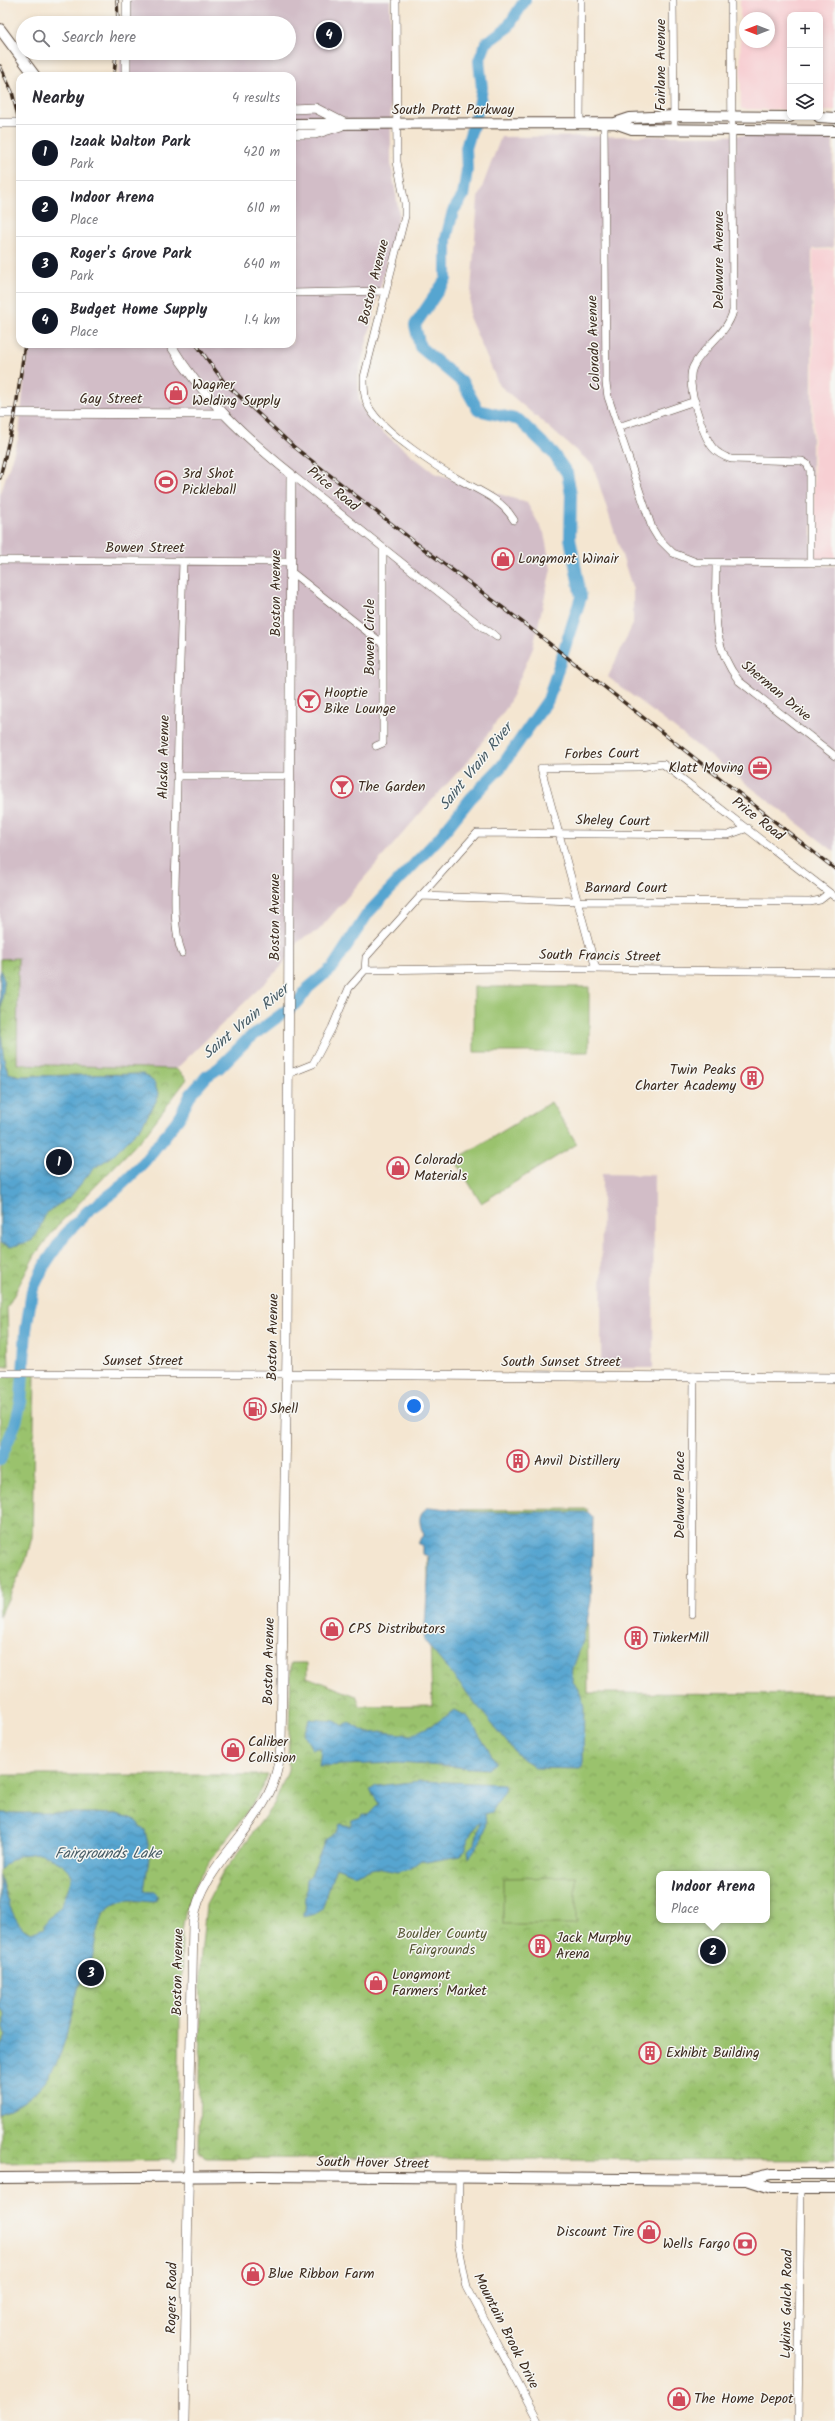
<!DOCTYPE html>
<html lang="en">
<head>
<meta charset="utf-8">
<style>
	body { margin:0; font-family:Kalam,sans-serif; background:#f2f2f3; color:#2b2b33 }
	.controls { position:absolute; right:12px; top:12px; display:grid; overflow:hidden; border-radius:8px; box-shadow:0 2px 6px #0003 }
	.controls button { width:36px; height:36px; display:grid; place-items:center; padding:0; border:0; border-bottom:1px solid #e1e1e2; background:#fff; color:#2b2b33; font:20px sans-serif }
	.compass { position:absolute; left:739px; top:12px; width:36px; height:36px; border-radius:50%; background:#fff; box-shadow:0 2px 6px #0003; rotate:270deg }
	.you { position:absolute; left:414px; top:1406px; width:14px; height:14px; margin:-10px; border:3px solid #fff; border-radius:50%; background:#1a73e8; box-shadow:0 0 0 6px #1a73e833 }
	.badge { display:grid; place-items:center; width:26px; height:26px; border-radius:50%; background:#111827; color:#fff; font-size:13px; font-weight:700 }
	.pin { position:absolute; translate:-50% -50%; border:2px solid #fff; box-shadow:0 1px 4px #0006 }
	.popup { position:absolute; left:656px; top:1871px; width:114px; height:52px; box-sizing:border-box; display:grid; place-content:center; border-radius:8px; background:#fff; filter:drop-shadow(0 1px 3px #0005); font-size:13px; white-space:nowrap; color:#7c7c81 }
	.popup b { font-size:15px; color:#2b2b33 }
	.popup::after { content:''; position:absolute; left:50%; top:100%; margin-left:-8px; border:8px solid transparent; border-top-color:#fff }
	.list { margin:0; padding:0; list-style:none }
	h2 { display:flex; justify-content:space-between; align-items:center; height:52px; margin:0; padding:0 16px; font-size:17px }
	h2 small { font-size:13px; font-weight:400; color:#7c7c81 }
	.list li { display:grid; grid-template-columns:26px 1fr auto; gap:12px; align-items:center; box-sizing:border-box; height:56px; padding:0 16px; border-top:1px solid #e1e1e2 }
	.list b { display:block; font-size:15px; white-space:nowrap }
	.list p { margin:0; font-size:13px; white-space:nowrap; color:#7c7c81 }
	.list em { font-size:13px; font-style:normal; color:#7c7c81 }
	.icon { flex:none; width:22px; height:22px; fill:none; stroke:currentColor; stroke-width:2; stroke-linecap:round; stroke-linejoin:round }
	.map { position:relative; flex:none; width:835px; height:2421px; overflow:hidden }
	.search { position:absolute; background:#fff; box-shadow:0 2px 6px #0003; left:16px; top:16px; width:280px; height:44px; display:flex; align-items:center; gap:10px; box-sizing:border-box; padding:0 14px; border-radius:22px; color:#7c7c81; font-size:15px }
	.panel { position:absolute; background:#fff; box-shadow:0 2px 6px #0003; left:16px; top:72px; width:280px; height:276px; border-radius:12px }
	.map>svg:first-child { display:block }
</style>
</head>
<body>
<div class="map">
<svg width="835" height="2421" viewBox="0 0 835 2421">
	<defs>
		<pattern id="park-crowns" width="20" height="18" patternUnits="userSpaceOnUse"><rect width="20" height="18" fill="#9ac26d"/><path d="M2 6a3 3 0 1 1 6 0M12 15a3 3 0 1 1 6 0" fill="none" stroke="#7f9e59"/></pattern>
		<pattern id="water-waves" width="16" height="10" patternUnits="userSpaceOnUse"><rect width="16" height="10" fill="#57a5d0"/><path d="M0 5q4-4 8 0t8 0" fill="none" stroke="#4987a8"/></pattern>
	</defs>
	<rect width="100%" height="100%" fill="#f6f6f2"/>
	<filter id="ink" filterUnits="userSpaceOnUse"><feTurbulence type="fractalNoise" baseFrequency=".025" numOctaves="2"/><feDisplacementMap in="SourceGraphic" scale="8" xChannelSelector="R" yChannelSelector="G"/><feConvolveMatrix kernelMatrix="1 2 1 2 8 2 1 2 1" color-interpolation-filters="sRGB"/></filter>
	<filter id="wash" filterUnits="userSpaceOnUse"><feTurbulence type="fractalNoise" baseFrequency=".012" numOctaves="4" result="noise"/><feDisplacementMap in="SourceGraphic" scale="16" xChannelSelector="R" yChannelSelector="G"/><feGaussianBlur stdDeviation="0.9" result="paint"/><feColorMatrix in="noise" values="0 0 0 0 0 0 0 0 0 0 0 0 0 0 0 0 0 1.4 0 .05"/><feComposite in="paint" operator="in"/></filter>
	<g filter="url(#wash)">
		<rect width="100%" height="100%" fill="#f4e6d1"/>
		<!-- built -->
		<path fill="#f7cfd3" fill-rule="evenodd" d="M740 0H835V111H820V15H790V110L741 109ZM745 18H769V42H745Z
			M834 135 835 560H814L813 250H834Z"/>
		<!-- industrial -->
		<path fill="#d2bdc7" d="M123 0H390L391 163 399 214 358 376 359 401 366 415 375 426 434 473 527 503 544 533 551 569 533 648 507 707 470 759 424 809 318 931 298 941 280 968 176 1069 17 1064 18 959H0V495L19 436 24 381 30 344H292V76H119L121 53H289V23H123Z
			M833 135V248L812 249V566H835V852L608 677 633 624V590L593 465 499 385 469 317 478 198 501 137Z
			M602 1174 654 1175 653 1368H601Z"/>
		<!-- park -->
		<path fill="url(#park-crowns)" stroke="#6a7646" fill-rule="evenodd" d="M18 958 17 1064 176 1069 187 1079 144 1136 56 1227 35 1255 7 1308 9 1367 0 1366V959Z
			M0 1373H35L32 1537 26 1560 0 1616Z
			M587 1509 588 1693 835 1694V2160L206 2158 199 2150 201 2006 200 1964 206 1905 222 1874 274 1804 288 1770 291 1663H307V1677L356 1696 360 1706 432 1705 426 1510ZM659 1874H767V1920H659Z
			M0 1775H268C243 1832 189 1865 182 1932L177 2158 174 2163 173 2160 0 2163Z"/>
		<!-- pitch -->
		<path fill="#9ac26d" stroke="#6a7646" d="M474 987H589V1052H474Z
			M551 1102 577 1144 481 1203 455 1160Z
			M576 1877V1924H503V1878Z"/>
		<!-- water -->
		<path fill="url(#water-waves)" stroke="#496877" d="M0 970C7 981 3 988 2 1000 1 1018 0 1058 9 1073L19 1076 143 1074 154 1082 159 1096 141 1127 112 1156 93 1169 71 1196 46 1213 37 1234 31 1241 11 1247 0 1243Z
			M430 1507 475 1512H588L593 1517 591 1601 583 1641 573 1668 572 1682 580 1692 584 1708 583 1765 580 1769 535 1768 518 1756 424 1640 429 1565 428 1556 422 1554V1546L418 1543 424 1535C419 1524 416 1512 430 1507Z
			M455 1710 468 1717 496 1762 488 1769 397 1763 319 1766 321 1748 312 1749 304 1735 309 1719 335 1721 344 1726 349 1723 367 1733 383 1732 411 1735 436 1723Z
			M420 1781 504 1784 505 1790 492 1812 485 1814C488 1830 480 1844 469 1857L468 1850 475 1843 480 1822C471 1827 467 1846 461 1856L426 1862 421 1860 409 1869 398 1872 375 1868 354 1874 336 1867 322 1909 315 1914 303 1917V1913L305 1912 307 1879 311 1876 325 1840 337 1832 340 1824 350 1826 352 1820 361 1817 362 1814 368 1815 379 1804 370 1790 376 1786Z
			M0 1813H91L117 1814 134 1819 145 1831 148 1844 149 1858 144 1891 154 1892 158 1896 156 1901 153 1902C141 1902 128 1897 117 1903 95 1915 97 1938 92 1959 89 1970 81 1979 78 1989 62 2047 62 2088 0 2114V2048L6 2035 4 2032V2014L0 2008V1875C4 1891 14 1928 31 1933L44 1928V1924L62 1904 71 1881V1873L63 1865 44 1854 39 1853 20 1855 9 1861 0 1870Z"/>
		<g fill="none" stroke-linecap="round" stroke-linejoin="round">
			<!-- river -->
			<path stroke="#57a5d0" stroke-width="12" d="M0 1460 16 1422 21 1402 26 1330 32 1291 44 1266 64 1236 88 1211 115 1191 140 1167 179 1118 191 1094 207 1076 219 1068 248 1039 298 1002 308 988 333 967 368 913 439 838 471 798 501 767 548 700 581 597 570 538 571 495 567 473 552 452 519 420 478 410 463 383 420 347 415 325 446 279V239L453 211 463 196 467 170 466 148 479 106 482 88 479 61 486 43 508 27 525 0"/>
		</g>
	</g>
	<g filter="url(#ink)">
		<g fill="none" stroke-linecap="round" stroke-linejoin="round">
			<!-- minor casing -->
			<g stroke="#574639" stroke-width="8">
				<path id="minor" d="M396 0 397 162 405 203V216L364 377C364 390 364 402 372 412 386 433 436 467 458 479 479 491 502 499 514 520
					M673 0 674 129
					M731 0 733 311C727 335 703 346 693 367 685 383 703 436 713 448 718 454 725 457 731 459L802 461 807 464 810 470V563
					M580 123 581 0
					M604 123 606 383 608 397 652 528 658 538 673 553 696 562 835 563
					M292 293 386 291
					M618 427 695 401
					M291 474 481 626 497 637
					M0 560 290 562
					M716 563C716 607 710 644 739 681L835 756
					M290 571 383 644
					M376 746 383 743V548
					M177 776H289
					M420 896 577 901 810 902 820 900 829 893
					M182 953C171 927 176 876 176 847 177 752 180 657 183 561
					M596 969 541 768 640 767 663 764 835 897
					M365 970 509 968 835 972
					M288 1074 313 1064 332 1028 349 988 365 970 366 957 477 833 728 835 748 828
					M0 1373 286 1374
					M692 1614 694 1376
					M459 2178 458 2242 467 2287 538 2421
					M798 2421 801 2188"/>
			</g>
			<!-- tertiary casing -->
			<g stroke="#574639" stroke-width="10">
				<path id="tertiary" d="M127 23V0
					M126 76V53
					M292 109 315 108 346 124
					M0 123H20
					M292 134H315L341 126
					M170 344C201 396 244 436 291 474L287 1347 281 1747C279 1765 275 1782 267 1797 244 1841 201 1870 193 1922L184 2421
					M0 413 223 414
					M286 1374 835 1378"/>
			</g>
			<!-- secondary casing -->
			<g stroke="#574639" stroke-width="12">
				<path id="secondary" d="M0 29 35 76
					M819 117 835 118
					M615 123 632 129 835 131
					M292 124 615 123 630 118 674 116 790 117
					M0 2178 262 2176 745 2180 771 2174H835
					M747 2180 771 2188H835"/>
			</g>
			<!-- minor -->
			<use href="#minor" stroke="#fff" stroke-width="7"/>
			<!-- tertiary -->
			<use href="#tertiary" stroke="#fff" stroke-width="9"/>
			<!-- secondary -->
			<use href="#secondary" stroke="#fff" stroke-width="10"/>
			<!-- rail casing -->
			<g stroke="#3b2a1e" stroke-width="3.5">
				<path id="rail" d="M117 0 118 23
					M0 66 12 92 20 124
					M114 76 116 53
					M196 344 224 382 293 446 416 543 526 625 835 869
					M0 478 15 414 25 344"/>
			</g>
			<!-- rail -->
			<use href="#rail" stroke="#f6f6f2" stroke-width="2" stroke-dasharray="6" stroke-linecap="butt"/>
		</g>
	</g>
	<!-- icons -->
	<defs>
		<g id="shop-ring" transform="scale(1.15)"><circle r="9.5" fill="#f6f6f2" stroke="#d1495b" stroke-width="1.5"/><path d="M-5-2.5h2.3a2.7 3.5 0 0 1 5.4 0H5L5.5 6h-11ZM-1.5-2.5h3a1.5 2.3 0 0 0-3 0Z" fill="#d1495b"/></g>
		<g id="stadium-ring" transform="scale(1.15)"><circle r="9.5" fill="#f6f6f2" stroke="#d1495b" stroke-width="1.5"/><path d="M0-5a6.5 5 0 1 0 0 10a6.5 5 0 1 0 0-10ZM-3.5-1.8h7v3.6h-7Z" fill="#d1495b"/></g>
		<g id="bar-ring" transform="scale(1.15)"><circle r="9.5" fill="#f6f6f2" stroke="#d1495b" stroke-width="1.5"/><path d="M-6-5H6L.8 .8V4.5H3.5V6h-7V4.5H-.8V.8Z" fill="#d1495b"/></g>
		<g id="office-ring" transform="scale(1.15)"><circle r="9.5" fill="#f6f6f2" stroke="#d1495b" stroke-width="1.5"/><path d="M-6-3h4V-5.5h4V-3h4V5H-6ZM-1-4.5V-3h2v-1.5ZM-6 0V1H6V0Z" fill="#d1495b"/></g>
		<g id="building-ring" transform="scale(1.15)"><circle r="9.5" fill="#f6f6f2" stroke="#d1495b" stroke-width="1.5"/><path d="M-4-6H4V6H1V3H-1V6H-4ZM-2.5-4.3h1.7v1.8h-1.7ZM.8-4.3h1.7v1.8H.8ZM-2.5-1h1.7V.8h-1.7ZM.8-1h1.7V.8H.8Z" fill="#d1495b"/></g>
		<g id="fuel-ring" transform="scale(1.15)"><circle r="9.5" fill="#f6f6f2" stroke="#d1495b" stroke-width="1.5"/><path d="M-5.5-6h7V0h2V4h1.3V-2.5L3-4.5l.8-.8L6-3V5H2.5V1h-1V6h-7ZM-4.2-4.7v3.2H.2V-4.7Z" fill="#d1495b"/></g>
		<g id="bank-ring" transform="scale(1.15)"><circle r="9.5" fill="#f6f6f2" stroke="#d1495b" stroke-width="1.5"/><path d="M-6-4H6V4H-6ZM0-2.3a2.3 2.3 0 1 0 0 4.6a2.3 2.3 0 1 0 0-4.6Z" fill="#d1495b"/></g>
	</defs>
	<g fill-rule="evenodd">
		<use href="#shop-ring" x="176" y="393"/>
		<use href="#stadium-ring" x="166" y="482"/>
		<use href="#shop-ring" x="503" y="559"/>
		<use href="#bar-ring" x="309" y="701"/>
		<use href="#office-ring" x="760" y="768"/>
		<use href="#bar-ring" x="342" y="787"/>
		<use href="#building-ring" x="752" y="1078"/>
		<use href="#shop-ring" x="398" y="1168"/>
		<use href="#fuel-ring" x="255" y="1409"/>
		<use href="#building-ring" x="518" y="1461"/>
		<use href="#shop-ring" x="332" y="1629"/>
		<use href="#building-ring" x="636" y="1638"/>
		<use href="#shop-ring" x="233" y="1750"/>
		<use href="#building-ring" x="540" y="1946"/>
		<use href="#shop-ring" x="376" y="1983"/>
		<use href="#building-ring" x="650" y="2053"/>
		<use href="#shop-ring" x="649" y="2232"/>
		<use href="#bank-ring" x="745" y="2244"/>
		<use href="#shop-ring" x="253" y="2274"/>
		<use href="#shop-ring" x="679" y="2399"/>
	</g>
	<g text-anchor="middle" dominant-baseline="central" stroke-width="3" stroke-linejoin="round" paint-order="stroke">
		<!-- street labels -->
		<g font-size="14" fill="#3b2a1e" stroke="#f6f6f2">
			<text transform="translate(661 65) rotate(-90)">Fairlane Avenue</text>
			<text x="453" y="110">South Pratt Parkway</text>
			<text transform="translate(719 260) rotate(-90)">Delaware Avenue</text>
			<text transform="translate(374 282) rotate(-76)">Boston Avenue</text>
			<text transform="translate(594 343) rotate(-92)">Colorado Avenue</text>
			<text x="111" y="399">Gay Street</text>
			<text transform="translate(333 489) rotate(39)">Price Road</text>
			<text x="145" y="548">Bowen Street</text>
			<text transform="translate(276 593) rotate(-90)">Boston Avenue</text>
			<text transform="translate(370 637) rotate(-90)">Bowen Circle</text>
			<text transform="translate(776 691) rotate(40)">Sherman Drive</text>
			<text transform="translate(602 754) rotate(-1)">Forbes Court</text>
			<text transform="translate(164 757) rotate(-89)">Alaska Avenue</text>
			<text transform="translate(758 819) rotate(38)">Price Road</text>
			<text transform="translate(613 821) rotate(1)">Sheley Court</text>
			<text x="626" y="888">Barnard Court</text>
			<text transform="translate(275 917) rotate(-90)">Boston Avenue</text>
			<text transform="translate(600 956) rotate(1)">South Francis Street</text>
			<text transform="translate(273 1337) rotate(-89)">Boston Avenue</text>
			<text x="143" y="1361">Sunset Street</text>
			<text x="561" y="1362">South Sunset Street</text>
			<text transform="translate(680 1495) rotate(-90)">Delaware Place</text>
			<text transform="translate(269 1661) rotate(-89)">Boston Avenue</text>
			<text transform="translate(178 1972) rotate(-89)">Boston Avenue</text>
			<text transform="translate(373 2163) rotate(1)">South Hover Street</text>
			<text transform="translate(172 2298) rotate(-89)">Rogers Road</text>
			<text transform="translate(787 2304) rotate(-89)">Lykins Gulch Road</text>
			<text transform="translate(506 2331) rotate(63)">Mountain Brook Drive</text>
		</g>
		<!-- poi labels -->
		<g font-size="14" fill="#3b2a1e" stroke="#f6f6f2" text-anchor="start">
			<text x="192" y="385">Wagner<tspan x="192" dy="16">Welding Supply</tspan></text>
			<text x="182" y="474">3rd Shot<tspan x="182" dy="16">Pickleball</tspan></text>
			<text x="518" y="559">Longmont Winair</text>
			<text x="324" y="693">Hooptie<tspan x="324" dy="16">Bike Lounge</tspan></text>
			<text x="744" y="768" text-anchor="end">Klatt Moving</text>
			<text x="358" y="787">The Garden</text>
			<text x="736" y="1070" text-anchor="end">Twin Peaks<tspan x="736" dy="16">Charter Academy</tspan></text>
			<text x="414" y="1160">Colorado<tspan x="414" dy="16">Materials</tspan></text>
			<text x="270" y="1409">Shell</text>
			<text x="534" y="1461">Anvil Distillery</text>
			<text x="348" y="1629">CPS Distributors</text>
			<text x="652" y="1638">TinkerMill</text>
			<text x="248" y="1742">Caliber<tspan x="248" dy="16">Collision</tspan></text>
			<text x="556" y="1938">Jack Murphy<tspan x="556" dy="16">Arena</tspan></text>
			<text x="392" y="1975">Longmont<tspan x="392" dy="16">Farmers' Market</tspan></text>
			<text x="666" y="2053">Exhibit Building</text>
			<text x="634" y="2232" text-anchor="end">Discount Tire</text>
			<text x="730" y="2244" text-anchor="end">Wells Fargo</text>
			<text x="268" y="2274">Blue Ribbon Farm</text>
			<text x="694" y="2399">The Home Depot</text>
		</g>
		<!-- park labels -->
		<g font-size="14" fill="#585836" stroke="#f6f6f2">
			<text x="442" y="1934">Boulder County<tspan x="442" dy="16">Fairgrounds</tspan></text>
		</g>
		<!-- water labels -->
		<g font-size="15" font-style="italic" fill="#465b65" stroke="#f6f6f2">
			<text transform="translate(476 767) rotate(-51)">Saint Vrain River</text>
			<text transform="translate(246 1022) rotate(-40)">Saint Vrain River</text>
			<text x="108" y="1854">Fairgrounds Lake</text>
		</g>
	</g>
</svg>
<div class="controls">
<button>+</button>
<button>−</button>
<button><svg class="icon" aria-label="layers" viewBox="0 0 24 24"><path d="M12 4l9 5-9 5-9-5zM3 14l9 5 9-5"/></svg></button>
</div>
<svg class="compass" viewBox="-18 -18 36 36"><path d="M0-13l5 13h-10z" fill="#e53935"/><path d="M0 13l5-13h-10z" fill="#7c7c81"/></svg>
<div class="you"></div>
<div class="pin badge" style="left:59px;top:1162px">1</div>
<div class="pin badge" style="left:713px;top:1951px">2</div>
<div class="popup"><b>Indoor Arena</b>Place</div>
<div class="pin badge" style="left:91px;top:1973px">3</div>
<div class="pin badge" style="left:329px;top:35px">4</div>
<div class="search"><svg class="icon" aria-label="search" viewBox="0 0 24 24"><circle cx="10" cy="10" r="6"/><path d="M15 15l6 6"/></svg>Search here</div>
<section class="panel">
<h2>Nearby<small>4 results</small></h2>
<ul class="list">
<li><span class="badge">1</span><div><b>Izaak Walton Park</b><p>Park</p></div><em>420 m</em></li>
<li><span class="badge">2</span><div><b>Indoor Arena</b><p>Place</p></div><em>610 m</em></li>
<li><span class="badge">3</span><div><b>Roger's Grove Park</b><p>Park</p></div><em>640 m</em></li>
<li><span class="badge">4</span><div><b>Budget Home Supply</b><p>Place</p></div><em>1.4 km</em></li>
</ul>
</section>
</div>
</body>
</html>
